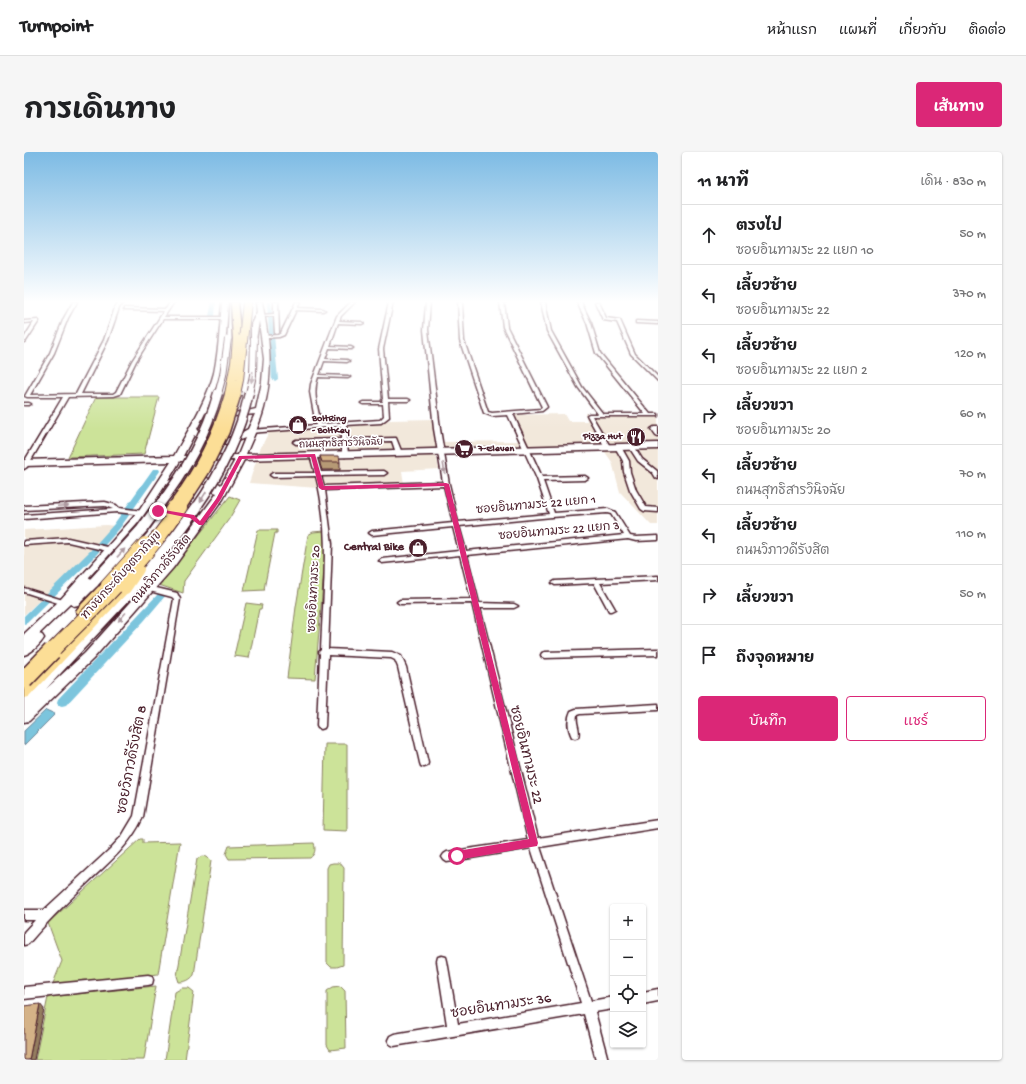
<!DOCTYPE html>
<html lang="th">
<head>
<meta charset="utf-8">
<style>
	body { margin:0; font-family:"Gochi Hand","Playpen Sans Thai",sans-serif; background:#f6f6f6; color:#202124 }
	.controls { position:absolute; right:12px; bottom:12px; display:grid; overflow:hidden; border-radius:4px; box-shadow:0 1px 3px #0004 }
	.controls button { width:36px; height:36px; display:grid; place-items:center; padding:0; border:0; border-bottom:1px solid #e0e0e0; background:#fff; color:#202124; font:20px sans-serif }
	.stop { position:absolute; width:12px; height:12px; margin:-9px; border:3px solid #db2777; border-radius:50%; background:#fff }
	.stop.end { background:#db2777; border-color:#fff; box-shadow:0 1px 4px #0008 }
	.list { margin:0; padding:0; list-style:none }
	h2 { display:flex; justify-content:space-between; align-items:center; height:52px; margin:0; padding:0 16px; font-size:17px }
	h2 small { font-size:13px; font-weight:400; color:#757577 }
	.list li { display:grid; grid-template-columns:26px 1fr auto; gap:12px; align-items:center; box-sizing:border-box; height:60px; padding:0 16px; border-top:1px solid #e0e0e0 }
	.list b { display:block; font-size:15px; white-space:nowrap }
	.list p { margin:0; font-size:13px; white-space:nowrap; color:#757577 }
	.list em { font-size:13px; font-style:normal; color:#757577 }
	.actions { display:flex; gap:8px; padding:12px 16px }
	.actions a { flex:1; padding:9px 0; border:1px solid #db2777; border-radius:4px; text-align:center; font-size:14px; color:#db2777 }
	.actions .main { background:#db2777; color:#fff }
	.icon { flex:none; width:22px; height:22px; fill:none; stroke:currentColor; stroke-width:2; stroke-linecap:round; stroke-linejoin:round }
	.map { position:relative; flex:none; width:634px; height:908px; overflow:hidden; border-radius:4px }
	header { display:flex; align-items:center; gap:24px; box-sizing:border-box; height:56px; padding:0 20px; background:#fff; border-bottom:1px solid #e0e0e0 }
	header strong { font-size:19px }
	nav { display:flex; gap:22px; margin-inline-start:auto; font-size:14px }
	.intro { display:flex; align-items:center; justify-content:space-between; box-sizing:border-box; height:96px; padding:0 24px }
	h1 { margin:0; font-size:28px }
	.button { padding:10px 18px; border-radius:4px; background:#db2777; color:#fff; font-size:14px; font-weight:700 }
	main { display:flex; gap:24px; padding:0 24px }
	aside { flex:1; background:#fff; border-radius:4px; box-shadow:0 1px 3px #0004 }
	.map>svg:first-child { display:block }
</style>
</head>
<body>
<header>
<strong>Turnpoint</strong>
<nav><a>หน้าแรก</a><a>แผนที่</a><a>เกี่ยวกับ</a><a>ติดต่อ</a></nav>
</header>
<div class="intro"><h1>การเดินทาง</h1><a class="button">เส้นทาง</a></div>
<main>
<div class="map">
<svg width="634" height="908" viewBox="0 0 634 908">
	<rect width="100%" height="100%" fill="#fff"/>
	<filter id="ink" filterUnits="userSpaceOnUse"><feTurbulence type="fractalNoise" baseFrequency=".025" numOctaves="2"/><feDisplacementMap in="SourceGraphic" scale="8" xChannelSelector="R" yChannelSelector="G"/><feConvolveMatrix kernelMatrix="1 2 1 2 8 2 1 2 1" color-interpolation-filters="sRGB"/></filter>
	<g filter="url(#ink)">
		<!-- built -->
		<path fill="#f2e8db" d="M561 261 634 262V373H627L596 340 588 310 581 300 412 303 415 317 378 319 380 332 294 336 225 331 236 297 245 280 367 268 409 267 416 290 494 289 484 263 540 262 544 269H563Z
			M82 373 91 374 50 416 0 463V378Z"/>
		<!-- green -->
		<path fill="#cce399" stroke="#8b8162" d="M72 245H135L120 302 44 305Z
			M206 344 216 348 205 367 160 429 159 441 135 433Z
			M234 378H253V381H251L240 437 241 438 220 439Z
			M300 379 302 394 291 527 263 526 272 455 284 383 289 380Z
			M222 451 238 453 237 457H235L225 506 210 504Z
			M301 592H323V679L299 678Z
			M116 687H119V691L156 690 134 822 28 834 38 809 24 771Z
			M290 691C292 698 291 702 286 706L205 707 202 702 205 694Z
			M178 704 183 705 187 709 170 823C166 828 162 830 155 830L153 824 173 707Z
			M309 711H316L320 716 319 813 313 815H307L303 811V716L305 712Z
			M132 834 120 908H11L24 845Z
			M316 834 321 839 322 896 306 898 303 893V839L309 835Z
			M158 836H165L170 840 161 908H141L151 840Z"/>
		<!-- water -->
		<path fill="#7cc5dd" stroke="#688396" d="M22 558 31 562 0 593V579Z"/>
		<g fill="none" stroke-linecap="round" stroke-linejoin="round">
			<!-- canal -->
			<path fill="#7cc5dd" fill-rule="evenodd" d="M188 150H192L191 164 188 166 185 164Z
				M243 150H247L254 227 251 229 248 227Z
				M129 317H135L136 319 96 376 72 403 3 471 0 472V464L66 399 90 372Z
				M138 440 142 443 120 469 42 553 38 554 34 553 33 550 34 547 135 441Z"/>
			<!-- minor casing -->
			<g stroke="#4a1f2b" stroke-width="3">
				<path id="minor" d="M49 150H53L44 166 30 201 6 243 52 242 80 188 91 156 95 150H99L95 156 84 188 57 242H89L92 240 108 209 140 159 101 158H100V156L142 157 146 150H150L140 165H200L202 166 200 167H139L112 209 96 242 90 244 44 245 3 315 0 317V310L39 245H3L1 244 26 201 40 166Z
					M250 150H254L255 181 253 182 251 181 250 164 237 165 235 164 237 163 250 162Z
					M272 150H276L273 156 299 157 301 158 299 159 272 158 260 183 255 185 240 186V184L254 183 257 181Z
					M327 150H331L317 164 315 169 338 170 340 171 338 172 314 171 306 194 327 195 329 196 327 197 305 196 301 207 323 208 325 209 323 210 300 209 295 223 324 224 326 225 324 226 294 225C288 241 294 256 297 272L356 268 360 264 359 252H339L337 251 339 250H359L358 248 359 247 355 197 365 150H369L359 197 364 247H384L386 248 384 249H364L365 265 357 271 322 273 323 287 372 286 378 301 377 302 375 303 372 301 368 289 323 290 324 303 321 305 318 303V290L272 292 269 290 272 288 317 287V274L225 281 224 280 227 278 292 273 286 240 287 232 313 164Z
					M402 150H406L404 178 416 277 425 332 434 370 525 362 513 327 484 263 468 264 460 261 436 189 434 150H438L440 189 464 260 468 261 517 257 518 255 479 175 476 150H480L483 175 523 255 518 259 489 262 518 325 561 324 564 326 561 328 519 329 530 361 584 357 591 360 606 384 612 385 634 384V388L612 389 604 387 443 403 455 451 490 452 494 454 490 456H456L514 686 634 668V676L516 695 567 849 589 845V857L571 860 584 908H572L560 862 370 894 366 892 364 888 366 884 370 882 423 873 413 809 414 805 418 804 422 805 423 809 434 872 557 851 507 696 423 710 420 708 418 705 420 702 423 700 504 688 448 451 376 452 373 450 376 448 447 447 436 403 358 411 355 409 358 407 435 399 429 375 348 383 345 381 348 379 429 371 420 334 301 338 308 392 304 497 368 500 377 504 382 515 404 611 403 614 400 615 397 614 396 611 374 515 371 508 367 506 304 503 301 574 300 576 297 577 294 576 293 574 296 502 295 500 297 498C299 440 307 381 292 324L249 325 246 323 249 321H291L286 303 289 301 292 303 297 320 360 319 363 321 360 323 297 324 300 334 419 330 410 277 400 178ZM583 361 587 362 600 383 442 399 435 374 528 365Z
					M517 150H521L527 179 558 235 579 262H621L572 201 563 171 553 150H557L567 171 576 201 626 262H634V264H568L587 296 586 297H582L563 263 565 262H574L554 235 523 179Z
					M571 150H575L582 166 596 168 611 202 634 225V229L607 202 593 170 579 168Z
					M14 168 15 169 2 189 0 190V186L10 170 0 171V169Z
					M612 169 634 170V172L613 171H612Z
					M0 251H5L7 252 5 253H0Z
					M630 275H634V285L632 284 627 277Z
					M594 293 597 295 605 309 606 320 612 338 622 355 634 356V360L620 359 617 357 606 338 600 320 599 309 591 295Z
					M608 293 610 294 618 307 633 319 634 327 632 326 629 321 614 309 605 295Z
					M81 350 92 353 95 356 119 359 122 361 119 363 93 360 0 367V363L89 357 81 354 0 358V354Z
					M44 386 88 396 91 398 88 400 44 390 0 393V389Z
					M634 424V428L576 431 591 457 587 459H585L570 431 531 433 528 431 531 429Z
					M122 434H124L153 441 156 447 119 665C106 694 82 713 59 735 40 753 21 772 4 792L0 793V780L11 768H0V758H20L86 697 98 684 110 664 150 447 148 445 122 438 121 436Z
					M0 436 42 449 43 451 40 453 0 440Z
					M634 497V503L521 506 518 505 517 503 518 501 521 500Z
					M634 552V558L556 562 553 563C551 571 557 578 554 585L551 586 548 585C544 577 543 567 547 559L552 557Z
					M124 823 128 824 129 828 128 832 124 833 0 847V835Z
					M634 837V849L619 852V840Z"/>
			</g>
			<!-- secondary casing -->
			<g stroke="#4a1f2b" stroke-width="3">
				<path id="secondary" d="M198 150H204L202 183 197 222 183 257C199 263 217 261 232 257L238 230 240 207 235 169 232 188 227 187V172L233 160 232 150H238C245 187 250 218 240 256 236 272 228 287 222 302L634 291V297L220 308 199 347 149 416 69 507 5 569 0 570V544L103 436H111L112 439 111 442 22 537 61 501 141 412 193 341 190 340 188 335C175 327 160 330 146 334L142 332 122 363 67 427H74L75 430 74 433 54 453 50 454 46 452 15 482 18 483 20 486C16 493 7 501 0 503V482L36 448 115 359 147 310 0 314V308L150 304C164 279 183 248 190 221 195 197 196 174 198 150ZM181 261 200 265 231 262 224 277C214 283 198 291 185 286 180 285 177 280 173 277ZM170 283C183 297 205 293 221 286L214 303 159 304ZM211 308 197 333C184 322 159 323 144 329L156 309Z"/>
			</g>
			<!-- trunk casing -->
			<g stroke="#4a1f2b" stroke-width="3">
				<path id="trunk" d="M207 150H213L217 187 213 189 209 187Z
					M83 429 87 430 89 433 87 436 62 462 58 463 54 462 52 459 54 456 79 430Z
					M101 432 105 433 107 436 105 439 5 545 0 546V532L97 433Z"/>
			</g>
			<!-- minor -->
			<use href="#minor" fill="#fff" fill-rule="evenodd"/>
			<!-- secondary -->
			<use href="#secondary" fill="#fff" fill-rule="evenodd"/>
			<!-- trunk -->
			<use href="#trunk" fill="#fcde96" fill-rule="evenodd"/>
			<!-- secondary-bridge-far2 casing -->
			<g stroke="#4a1f2b" stroke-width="8" stroke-linecap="butt">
				<path id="secondary-bridge-far2" d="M194 242 199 223 204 187
					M225 242 229 223 230 187"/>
			</g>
			<!-- secondary-bridge-far1 casing -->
			<g stroke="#4a1f2b" stroke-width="11" stroke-linecap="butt">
				<path id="secondary-bridge-far1" d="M133 356C160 322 182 283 194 241
					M172 356C196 322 216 282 225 241"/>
			</g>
			<!-- secondary-bridge casing -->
			<g stroke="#4a1f2b" stroke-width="14" stroke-linecap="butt">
				<path id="secondary-bridge" d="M70 430 118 377 134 355
					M107 439 152 384 173 355"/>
			</g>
			<!-- trunk-bridge-far2 casing -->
			<g stroke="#4a1f2b" stroke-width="10" stroke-linecap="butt">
				<path id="trunk-bridge-far2" d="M205 242 211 211 213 187"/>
			</g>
			<!-- trunk-bridge-far1 casing -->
			<g stroke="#4a1f2b" stroke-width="12" stroke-linecap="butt">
				<path id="trunk-bridge-far1" d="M148 356C174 321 194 283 206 241"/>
			</g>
			<!-- trunk-bridge casing -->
			<g stroke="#4a1f2b" stroke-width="14" stroke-linecap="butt">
				<path id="trunk-bridge" d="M145 361 149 355
					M83 433 121 391
					M101 436 114 417"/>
			</g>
			<!-- motorway-bridge-far3 casing -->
			<g stroke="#4a1f2b" stroke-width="10" stroke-linecap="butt">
				<path id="motorway-bridge-far3" d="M212 242 215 228 223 150"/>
			</g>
			<!-- motorway-bridge-far2 casing -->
			<g stroke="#4a1f2b" stroke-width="13" stroke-linecap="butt">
				<path id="motorway-bridge-far2" d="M156 356 180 319 200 279 212 241"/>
			</g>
			<!-- motorway-bridge-far1 casing -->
			<g stroke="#4a1f2b" stroke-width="16" stroke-linecap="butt">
				<path id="motorway-bridge-far1" d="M27 500C71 455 122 408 156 355"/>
			</g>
			<!-- motorway-bridge casing -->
			<g stroke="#4a1f2b" stroke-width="20" stroke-linecap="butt">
				<path id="motorway-bridge" d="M0 528 28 499"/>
			</g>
			<!-- secondary-bridge-far2 -->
			<use href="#secondary-bridge-far2" stroke="#fff" stroke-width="6"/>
			<!-- secondary-bridge-far1 -->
			<use href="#secondary-bridge-far1" stroke="#fff" stroke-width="8"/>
			<!-- secondary-bridge -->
			<use href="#secondary-bridge" stroke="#fff" stroke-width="10"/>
			<!-- trunk-bridge-far2 -->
			<use href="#trunk-bridge-far2" stroke="#fcde96" stroke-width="8"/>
			<!-- trunk-bridge-far1 -->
			<use href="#trunk-bridge-far1" stroke="#fcde96" stroke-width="9"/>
			<!-- trunk-bridge -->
			<use href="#trunk-bridge" stroke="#fcde96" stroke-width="12"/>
			<!-- motorway-bridge-far3 -->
			<use href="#motorway-bridge-far3" stroke="#fcde96" stroke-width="8"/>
			<!-- motorway-bridge-far2 -->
			<use href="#motorway-bridge-far2" stroke="#fcde96" stroke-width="10"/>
			<!-- motorway-bridge-far1 -->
			<use href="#motorway-bridge-far1" stroke="#fcde96" stroke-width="14"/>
			<!-- motorway-bridge -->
			<use href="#motorway-bridge" stroke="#fcde96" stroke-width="17"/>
		</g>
		<!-- wall -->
		<path fill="#b69974" stroke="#4a1f2b" d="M296 304 316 310V318H298L296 312Z"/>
		<!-- shaded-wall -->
		<path fill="#947d5e" stroke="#4a1f2b" d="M16 852 20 857 10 908H5Z"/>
		<!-- building -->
		<path fill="#d4b287" stroke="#4a1f2b" d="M296 304H315L316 310H298Z
			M16 852 5 908H0V854Z"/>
		<!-- one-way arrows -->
		<defs><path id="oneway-solid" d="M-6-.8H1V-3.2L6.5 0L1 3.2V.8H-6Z"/></defs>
		<g fill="#ae9aa0">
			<use href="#oneway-solid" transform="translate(228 225) rotate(98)"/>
			<use href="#oneway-solid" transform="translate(420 316) rotate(80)"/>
			<use href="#oneway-solid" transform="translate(179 345) rotate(122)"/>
			<use href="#oneway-solid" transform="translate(39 354) rotate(-3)"/>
			<use href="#oneway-solid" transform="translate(97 401) rotate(-47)"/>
			<use href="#oneway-solid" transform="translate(98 465) rotate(131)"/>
		</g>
	</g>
	<!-- sky -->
	<linearGradient id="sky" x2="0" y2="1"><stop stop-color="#7dbbe4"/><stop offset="0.54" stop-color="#fff"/><stop offset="1" stop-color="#fff" stop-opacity="0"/></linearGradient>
	<rect width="634" height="277" fill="url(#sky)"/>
	<!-- route -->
	<path fill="#db2777" d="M291 302 300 334 422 331 425 332 514 691 513 694 433 708 430 707 428 704 430 701 433 699 505 687 420 334 298 338 295 336 287 305 218 307 197 347 179 373H175L166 366 131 359 134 357 170 363 176 369 192 347 215 304Z"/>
	<!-- icons -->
	<defs>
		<g id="shop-disc" transform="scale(1)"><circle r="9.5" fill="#4a1f2b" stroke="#fff"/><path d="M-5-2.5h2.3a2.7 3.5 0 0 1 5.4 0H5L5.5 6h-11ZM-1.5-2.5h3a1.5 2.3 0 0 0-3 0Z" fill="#fff"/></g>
		<g id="restaurant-disc" transform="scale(1)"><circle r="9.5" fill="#4a1f2b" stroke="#fff"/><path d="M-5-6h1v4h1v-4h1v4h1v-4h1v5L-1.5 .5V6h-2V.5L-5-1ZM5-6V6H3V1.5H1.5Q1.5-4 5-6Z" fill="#fff"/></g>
		<g id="supermarket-disc" transform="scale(1)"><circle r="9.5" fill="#4a1f2b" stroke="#fff"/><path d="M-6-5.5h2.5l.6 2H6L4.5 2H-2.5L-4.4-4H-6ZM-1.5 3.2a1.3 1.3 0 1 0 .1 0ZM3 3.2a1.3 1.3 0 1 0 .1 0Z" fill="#fff"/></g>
	</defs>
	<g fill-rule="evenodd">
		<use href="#shop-disc" x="274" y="273"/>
		<use href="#restaurant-disc" x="612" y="285"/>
		<use href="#supermarket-disc" x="440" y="297"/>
		<use href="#shop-disc" x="394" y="396"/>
	</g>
	<g text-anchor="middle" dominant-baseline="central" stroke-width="3.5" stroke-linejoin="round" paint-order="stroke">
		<!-- far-poi labels -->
		<g font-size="10" font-weight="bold" fill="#4a1f2b" stroke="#fff" text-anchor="start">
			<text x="288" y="267">BoltRing<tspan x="288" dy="12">- BoltKey</tspan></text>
			<text x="598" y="285" text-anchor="end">Pizza Hut</text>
			<text x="454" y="297">7-Eleven</text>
		</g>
		<!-- far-street labels -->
		<g font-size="10" fill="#4a1f2b" stroke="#fff">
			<text transform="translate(317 292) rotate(-2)">ถนนสุทธิสารวินิจฉัย</text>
		</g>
		<!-- street labels -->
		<g font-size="12" fill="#4a1f2b" stroke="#fff">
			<text transform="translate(512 354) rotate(-5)">ซอยอินทามระ 22 แยก 1</text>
			<text transform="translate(535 380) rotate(-5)">ซอยอินทามระ 22 แยก 3</text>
			<text transform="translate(138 418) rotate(-50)">ถนนวิภาวดีรังสิต</text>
			<text transform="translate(98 424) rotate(-48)">ทางยกระดับอุตราภิมุข</text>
			<text transform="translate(291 437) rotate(-87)">ซอยอินทามระ 20</text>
		</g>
		<!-- poi labels -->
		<g font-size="12" font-weight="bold" fill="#4a1f2b" stroke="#fff" text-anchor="end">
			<text x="380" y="396">Central Bike</text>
		</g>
		<!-- near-street labels -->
		<g font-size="14" fill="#4a1f2b" stroke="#fff">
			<text transform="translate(501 603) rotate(76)">ซอยอินทามระ 22</text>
			<text transform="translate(109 608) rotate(-79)">ซอยวิภาวดีรังสิต 8</text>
			<text transform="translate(477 855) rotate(-9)">ซอยอินทามระ 36</text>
		</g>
	</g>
</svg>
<div class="controls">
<button>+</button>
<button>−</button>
<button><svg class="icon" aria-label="locate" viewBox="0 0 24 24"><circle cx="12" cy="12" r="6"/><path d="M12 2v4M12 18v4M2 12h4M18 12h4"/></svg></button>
<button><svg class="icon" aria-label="layers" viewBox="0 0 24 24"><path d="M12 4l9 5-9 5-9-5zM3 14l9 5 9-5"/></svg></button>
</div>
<div class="stop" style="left:433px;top:704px"></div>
<div class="stop end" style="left:134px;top:359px"></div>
</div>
<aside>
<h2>11 นาที<small>เดิน · 830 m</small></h2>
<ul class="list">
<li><svg class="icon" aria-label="ahead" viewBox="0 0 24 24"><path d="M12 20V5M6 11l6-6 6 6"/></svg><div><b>ตรงไป</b><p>ซอยอินทามระ 22 แยก 10</p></div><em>50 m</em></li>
<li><svg class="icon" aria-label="left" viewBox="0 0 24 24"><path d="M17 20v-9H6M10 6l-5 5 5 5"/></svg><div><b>เลี้ยวซ้าย</b><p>ซอยอินทามระ 22</p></div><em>370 m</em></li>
<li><svg class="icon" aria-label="left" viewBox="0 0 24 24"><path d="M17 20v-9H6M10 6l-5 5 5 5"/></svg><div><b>เลี้ยวซ้าย</b><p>ซอยอินทามระ 22 แยก 2</p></div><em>120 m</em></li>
<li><svg class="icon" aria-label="right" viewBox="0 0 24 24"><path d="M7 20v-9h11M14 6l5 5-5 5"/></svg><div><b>เลี้ยวขวา</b><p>ซอยอินทามระ 20</p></div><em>60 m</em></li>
<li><svg class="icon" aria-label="left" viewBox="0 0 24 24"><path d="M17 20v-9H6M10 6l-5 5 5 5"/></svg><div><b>เลี้ยวซ้าย</b><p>ถนนสุทธิสารวินิจฉัย</p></div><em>70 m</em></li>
<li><svg class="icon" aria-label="left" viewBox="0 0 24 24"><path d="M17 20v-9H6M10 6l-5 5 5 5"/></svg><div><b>เลี้ยวซ้าย</b><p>ถนนวิภาวดีรังสิต</p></div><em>110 m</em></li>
<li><svg class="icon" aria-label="right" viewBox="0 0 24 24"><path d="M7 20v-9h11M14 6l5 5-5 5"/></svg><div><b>เลี้ยวขวา</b></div><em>50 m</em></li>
<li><svg class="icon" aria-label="arrive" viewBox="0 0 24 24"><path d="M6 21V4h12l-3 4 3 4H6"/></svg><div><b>ถึงจุดหมาย</b></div></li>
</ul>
<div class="actions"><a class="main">บันทึก</a><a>แชร์</a></div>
</aside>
</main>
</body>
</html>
